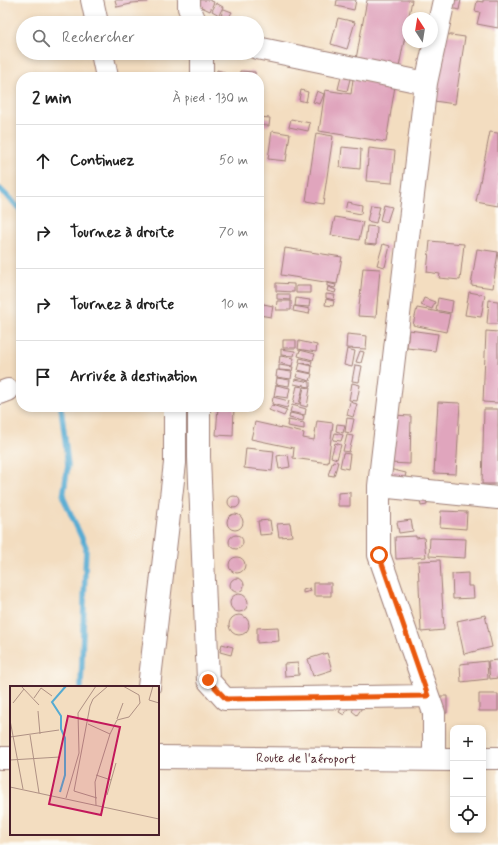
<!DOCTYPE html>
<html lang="fr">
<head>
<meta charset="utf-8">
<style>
	body { margin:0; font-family:Mynerve,sans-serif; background:#f2f2f2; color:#222 }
	.controls { position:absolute; right:12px; bottom:12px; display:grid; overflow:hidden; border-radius:8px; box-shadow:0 2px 6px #0003 }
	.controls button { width:36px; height:36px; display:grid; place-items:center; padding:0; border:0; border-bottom:1px solid #e0e0e0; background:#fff; color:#222; font:20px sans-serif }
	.compass { position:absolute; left:402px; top:12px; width:36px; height:36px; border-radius:50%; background:#fff; box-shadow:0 2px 6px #0003; rotate:348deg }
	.stop { position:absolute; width:12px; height:12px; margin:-9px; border:3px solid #ea580c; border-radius:50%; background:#fff }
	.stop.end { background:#ea580c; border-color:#fff; box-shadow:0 1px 4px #0008 }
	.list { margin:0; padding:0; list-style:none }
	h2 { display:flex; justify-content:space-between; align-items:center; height:52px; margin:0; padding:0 16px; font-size:17px }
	h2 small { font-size:13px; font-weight:400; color:#767676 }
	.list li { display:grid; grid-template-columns:26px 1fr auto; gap:12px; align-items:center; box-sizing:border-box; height:72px; padding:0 16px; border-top:1px solid #e0e0e0 }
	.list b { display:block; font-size:15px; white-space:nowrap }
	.list em { font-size:13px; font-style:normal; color:#767676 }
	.icon { flex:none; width:22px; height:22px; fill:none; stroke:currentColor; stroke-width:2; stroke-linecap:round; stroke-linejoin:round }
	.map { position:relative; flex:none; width:498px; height:845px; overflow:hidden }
	.search { position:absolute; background:#fff; box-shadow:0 2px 6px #0003; left:16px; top:16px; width:248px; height:44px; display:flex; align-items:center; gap:10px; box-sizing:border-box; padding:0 14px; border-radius:22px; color:#767676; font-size:15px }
	.panel { position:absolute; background:#fff; box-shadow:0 2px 6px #0003; left:16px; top:72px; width:248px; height:340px; border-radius:16px }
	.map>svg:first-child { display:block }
</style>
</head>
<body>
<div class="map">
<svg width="498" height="845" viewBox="0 0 498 845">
	<rect width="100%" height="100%" fill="#fdfcf7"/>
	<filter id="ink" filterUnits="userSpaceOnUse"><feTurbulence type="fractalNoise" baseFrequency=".025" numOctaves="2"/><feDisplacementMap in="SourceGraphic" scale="8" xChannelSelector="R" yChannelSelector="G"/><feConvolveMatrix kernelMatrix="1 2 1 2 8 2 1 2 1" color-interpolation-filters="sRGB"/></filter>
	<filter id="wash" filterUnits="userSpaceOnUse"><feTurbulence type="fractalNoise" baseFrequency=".012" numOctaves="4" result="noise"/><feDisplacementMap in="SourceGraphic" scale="16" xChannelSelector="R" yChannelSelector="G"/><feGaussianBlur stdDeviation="0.9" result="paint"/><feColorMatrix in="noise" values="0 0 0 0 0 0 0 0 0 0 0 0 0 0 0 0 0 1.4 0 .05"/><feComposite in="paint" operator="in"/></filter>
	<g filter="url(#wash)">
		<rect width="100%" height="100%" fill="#f3ddc0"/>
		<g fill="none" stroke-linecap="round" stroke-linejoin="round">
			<!-- stream -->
			<path stroke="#56abd2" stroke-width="5.5" d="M0 189 20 209 21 214
				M61 407 68 465 63 497 86 547 81 687"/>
		</g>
		<g id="blocks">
			<!-- building -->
			<path fill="#e0a5bd" d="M115 0H148V2L131 3V4L117 7Z
				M197 0H209L214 2 210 11 195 4Z
				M337 0H356L354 10 336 6Z
				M367 0H412L399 67 356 59Z
				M441 0H461L459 10 439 5Z
				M483 0H498V28L477 24 480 12 475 11 477 1 483 2Z
				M216 3 223 7 219 15 212 11Z
				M224 9 232 12 228 19 221 15Z
				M338 18 355 22 347 49 331 44Z
				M444 34 465 37 455 104 434 101Z
				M217 70 224 72V77H216Z
				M240 71 255 72V77H239Z
				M341 77 350 79 347 91 338 89Z
				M353 79 395 86 386 142 319 131 325 90 351 94Z
				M301 90 308 92 306 102 299 100Z
				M317 91 324 94 320 104 313 102Z
				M259 117 270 118 269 126 259 125Z
				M291 119 310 123 308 131 289 127Z
				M272 131 290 134 286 161 268 159Z
				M490 132 498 133V206L476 202Z
				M316 133 333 136 323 204 306 201Z
				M342 147 361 149 360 169 340 167Z
				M369 148 395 151 392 183 366 181Z
				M347 202 362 205 361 214 345 211Z
				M371 205 380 206 376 223 367 221Z
				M384 205 392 207 387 222 380 220Z
				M335 217 363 222 359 240 331 235Z
				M367 226 377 227 376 245 365 244Z
				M430 241 464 244 460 280 439 278 440 274 427 272Z
				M383 244 390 246 385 267 377 265Z
				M285 248 342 257 337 284 281 275Z
				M477 249 498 252 493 288 471 285Z
				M363 268 380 269 376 317 358 316Z
				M276 283 294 284V292L276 291Z
				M327 283 336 285 335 288 327 286Z
				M296 286H310V293H296Z
				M328 287 336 290 335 293 327 291Z
				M469 292 485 295 481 317 465 315Z
				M277 294H290V300L277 299Z
				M326 294 335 295 334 300 326 298Z
				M296 298 310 300 309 307 295 306Z
				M424 298 435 302 432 309 421 305Z
				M438 298 453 301 451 313 436 310Z
				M326 299 334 301 333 306 325 305Z
				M489 300 498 301V324H487Z
				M277 301H291V310H276Z
				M259 303 273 306 271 317 259 315Z
				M294 306 310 309 309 314 293 311Z
				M417 308 450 314 446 332 413 325Z
				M409 330 438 334 435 351 407 348Z
				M486 331 498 332V403L483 402Z
				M347 334 367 336 366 349 346 348Z
				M283 340H296V348H283Z
				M299 341 317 345 316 352 298 349Z
				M281 349 295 351 294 356 281 355Z
				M347 349 355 351 352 367 344 365Z
				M300 350 315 354 313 360 298 356Z
				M360 351 364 352 361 363 356 362Z
				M280 356 294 358 292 366 279 363Z
				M300 358 312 361 311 365 299 362Z
				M300 363 312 366 311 373 298 370Z
				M279 365 293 367 292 371 279 370Z
				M355 365 362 366 359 382 352 381Z
				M277 370 292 372 291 379 276 377Z
				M298 371 312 374 310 381 296 377Z
				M277 378 290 380 289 386 276 384Z
				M295 379 310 382V387L304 386V384L303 386 294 384Z
				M352 383 360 385 357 401 349 400Z
				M276 385 290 388 288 398 274 396Z
				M297 386 303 387 299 404 293 403Z
				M304 387 310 388 307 407 300 405Z
				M273 397 289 401 287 408 272 404Z
				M350 402 357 404 353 417 347 415Z
				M438 402 460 403 456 474 434 473Z
				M272 405 287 410 284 416 269 410Z
				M292 405 306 409 305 415 290 412Z
				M218 407H234L233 436 216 435Z
				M484 409H498V484H482Z
				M290 413 304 416 303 421 289 418Z
				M392 415 411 416 410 464 390 463Z
				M347 418 354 419 351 433 345 432Z
				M288 420 304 423V429L287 426Z
				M317 421 333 423 328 463 293 458 294 448 251 439 255 422 304 433 303 438 314 440Z
				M337 424 345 425 343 433 336 431Z
				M335 433 343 435 341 441 333 440Z
				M347 435 353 436 349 452 343 451Z
				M335 443 341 445 337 459 331 457Z
				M246 448 274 451 272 471 244 468Z
				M343 453 350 454 348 469 340 467Z
				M288 454 290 467 279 469 277 456Z
				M333 461 338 462 334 476 328 475Z
				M389 469 406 473 404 481 387 477Z
				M350 492V506H338V493Z
				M425 492 427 505 421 506 419 493Z
				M228 502a6 6 0 1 1 12 0a6 6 0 1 1-12 0Z
				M441 511 467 512 466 529 440 527Z
				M227 522a8 8 0 1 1 16 0a8 8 0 1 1-16 0Z
				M270 520 272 534 260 535 258 521Z
				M411 520 413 531 399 533 397 522Z
				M290 523 292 536 279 537 277 524Z
				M229 542a7 7 0 1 1 14 0a7 7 0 1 1-14 0Z
				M416 536V538L424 537 426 557 396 559 395 537Z
				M430 538 466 539 465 558 429 556Z
				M229 565a8 8 0 1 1 16 0a8 8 0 1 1-16 0Z
				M440 560 444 630 421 632 418 561Z
				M468 573V586H473L474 598 453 599 452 574Z
				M230 585a7 7 0 1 1 14 0a7 7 0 1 1-14 0Z
				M314 583H331V596H314Z
				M310 588 311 591 303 593V590Z
				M230 603a9 9 0 1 1 18 0a9 9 0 1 1-18 0Z
				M485 615 492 647 464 654 457 621Z
				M229 625a10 10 0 1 1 20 0a10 10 0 1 1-20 0Z
				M278 627 279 641 257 643V628Z
				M222 644 233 647 231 655 220 652Z
				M327 653 332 670 313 676 308 659Z
				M498 660V678L490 679 488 661Z
				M487 661 488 679 461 682 460 664Z
				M298 663 299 675 285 676 284 664Z
				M479 694H498V711H479Z
				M436 696H447V713H436Z
				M359 701 364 705 357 715 352 711Z
				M345 702 350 705 344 715 339 712Z"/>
		</g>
	</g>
	<g filter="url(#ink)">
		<use href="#blocks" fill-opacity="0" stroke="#9e7e76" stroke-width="1"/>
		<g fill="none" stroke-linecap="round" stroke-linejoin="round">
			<!-- minor casing -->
			<g stroke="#9e7e76" stroke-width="24">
				<path id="minor" d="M92 0 97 23
					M189 0V8L196 23
					M257 48 426 83
					M102 53 107 77
					M202 77V53
					M0 393 8 390
					M199 407V457L208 680 225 699 428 696
					M379 486 498 498
					M149 687 175 463V407
					M158 757 453 760
					M0 758H11
					M483 758H498
					M434 760V713L379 555V486L426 83 444 0"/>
			</g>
			<!-- minor -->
			<use href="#minor" stroke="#fff" stroke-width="22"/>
		</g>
	</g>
	<g fill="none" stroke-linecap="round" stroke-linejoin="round" filter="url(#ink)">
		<!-- route -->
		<path stroke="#ea580c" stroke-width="5" d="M208 680 226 699 428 696 379 555"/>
	</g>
	<g text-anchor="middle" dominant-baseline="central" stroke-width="3" stroke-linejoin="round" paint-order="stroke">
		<!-- street labels -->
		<g font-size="13" fill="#4a1f2b" stroke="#fdfcf7">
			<text transform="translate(306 759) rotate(1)">Route de l'aéroport</text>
		</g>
	</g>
	<!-- overview -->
	<g transform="translate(10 686)">
		<rect width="149" height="149" fill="#f3ddc0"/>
		<path fill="none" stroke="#56abd2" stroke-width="2" d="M50 106 55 89V52L51 43V30L42 16 56 0"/>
		<path fill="none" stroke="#af9184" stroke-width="1" d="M11 0 29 19M143 0 139 14 149 17M24 12 31 2 42 10M3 17 14 3M28 25 30 48M107 33 113 17M0 34 13 103M78 38 100 48M20 49 29 107M0 51 49 44M0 74 50 71M86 89 101 94M0 101 149 133M97 109 106 77M56 112 69 67 68 27 86 0M87 112 64 105 80 20 83 13 98 0M86 119 85 96 100 48 107 34 119 31 130 17 129 9 113 0"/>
		<path fill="#c2185b" fill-opacity="0.15" stroke="#c2185b" stroke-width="2" d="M58 30 110 41 91 129 39 118Z"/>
		<rect width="149" height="149" fill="none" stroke="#4a1f2b" stroke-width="2"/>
	</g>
</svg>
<div class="controls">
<button>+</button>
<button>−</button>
<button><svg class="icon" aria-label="locate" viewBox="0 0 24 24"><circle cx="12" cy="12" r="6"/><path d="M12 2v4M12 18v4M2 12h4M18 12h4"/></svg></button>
</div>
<svg class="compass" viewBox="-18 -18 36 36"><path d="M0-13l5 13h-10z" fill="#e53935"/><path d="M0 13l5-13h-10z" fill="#767676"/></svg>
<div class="stop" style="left:379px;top:555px"></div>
<div class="stop end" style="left:208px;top:680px"></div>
<div class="search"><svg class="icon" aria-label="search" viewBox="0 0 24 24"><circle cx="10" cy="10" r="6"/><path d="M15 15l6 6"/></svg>Rechercher</div>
<section class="panel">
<h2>2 min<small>À pied · 130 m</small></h2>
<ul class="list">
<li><svg class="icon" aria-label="ahead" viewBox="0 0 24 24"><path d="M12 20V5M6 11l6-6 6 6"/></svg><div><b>Continuez</b></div><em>50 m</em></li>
<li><svg class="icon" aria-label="right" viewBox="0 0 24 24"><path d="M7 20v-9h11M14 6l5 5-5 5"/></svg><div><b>Tournez à droite</b></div><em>70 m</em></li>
<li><svg class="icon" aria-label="right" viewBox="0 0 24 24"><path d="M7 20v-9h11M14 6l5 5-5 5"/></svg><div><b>Tournez à droite</b></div><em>10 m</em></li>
<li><svg class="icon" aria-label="arrive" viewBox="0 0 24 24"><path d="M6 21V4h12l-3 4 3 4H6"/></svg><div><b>Arrivée à destination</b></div></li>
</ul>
</section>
</div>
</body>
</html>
